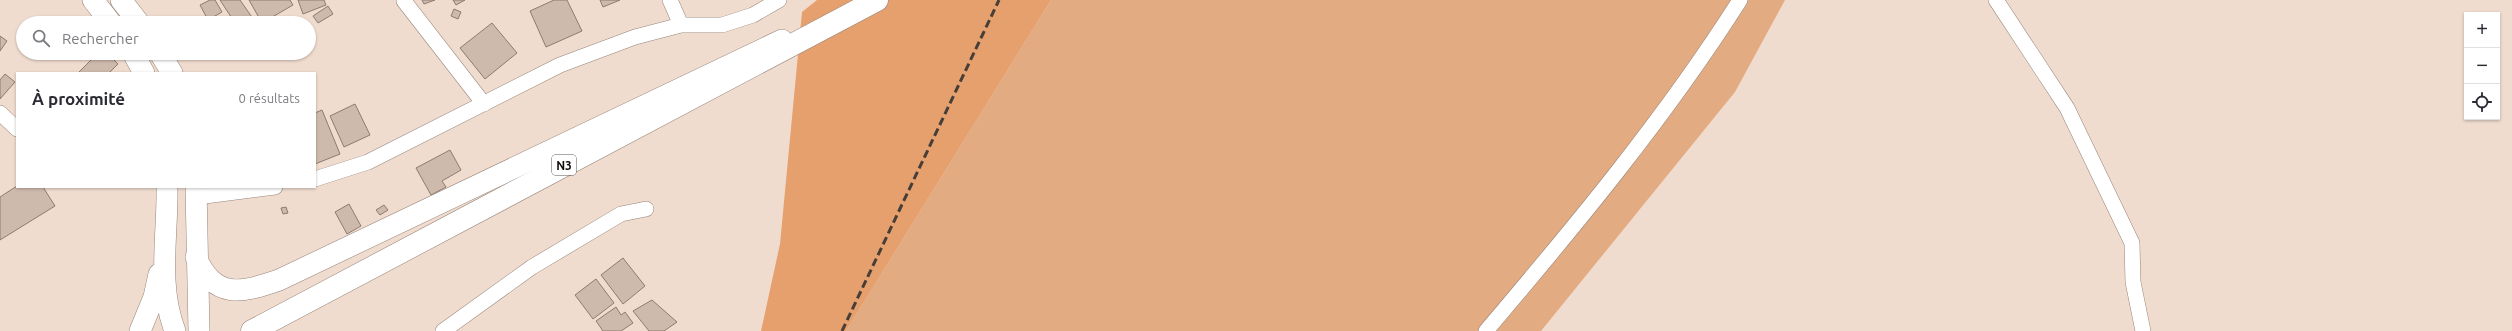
<!DOCTYPE html>
<html lang="fr">
<head>
<meta charset="utf-8">
<style>
	body { margin:0; font-family:Ubuntu,sans-serif; background:#f7f7f7; color:#2b2b33 }
	.controls { position:absolute; right:12px; top:12px; display:grid; overflow:hidden; border-radius:0px; box-shadow:0 1px 3px #0004 }
	.controls button { width:36px; height:36px; display:grid; place-items:center; padding:0; border:0; border-bottom:1px solid #e1e1e2; background:#fff; color:#2b2b33; font:20px sans-serif }
	.list { margin:0; padding:0; list-style:none }
	h2 { display:flex; justify-content:space-between; align-items:center; height:52px; margin:0; padding:0 16px; font-size:17px }
	h2 small { font-size:13px; font-weight:400; color:#7c7c81 }
	.icon { flex:none; width:22px; height:22px; fill:none; stroke:currentColor; stroke-width:2; stroke-linecap:round; stroke-linejoin:round }
	.map { position:relative; flex:none; width:2512px; height:331px; overflow:hidden }
	.search { position:absolute; background:#fff; box-shadow:0 1px 3px #0004; left:16px; top:16px; width:300px; height:44px; display:flex; align-items:center; gap:10px; box-sizing:border-box; padding:0 14px; border-radius:22px; color:#7c7c81; font-size:15px }
	.panel { position:absolute; background:#fff; box-shadow:0 1px 3px #0004; left:16px; top:72px; width:300px; height:116px; border-radius:0px }
	.map>svg:first-child { display:block }
</style>
</head>
<body>
<div class="map">
<svg width="2512" height="331" viewBox="0 0 2512 331">
	<rect width="100%" height="100%" fill="#f0dccf"/>
	<!-- green -->
	<path fill="#e3ab82" d="M1051 0H1785L1735 92 1541 331H846Z"/>
	<!-- forest -->
	<path fill="#e5a06d" d="M817 0H1051L846 331H761L780 244 802 12Z"/>
	<!-- building -->
	<path fill="#cebaad" stroke="#8d7b6f" d="M210 0H215L222 12 208 20 200 5Z
		M220 0H240L256 23H235Z
		M249 0H290L293 5 262 23Z
		M298 0H324L326 5 303 14Z
		M422 0H435L424 4Z
		M453 0H465L456 5Z
		M554 0H567L582 31 546 47 530 11Z
		M600 0H620L603 7Z
		M328 6 333 14 318 23 313 16Z
		M454 9 461 12 458 19 451 16Z
		M229 17 232 23H219Z
		M492 23 517 53 485 79 460 48Z
		M0 36 7 41 0 51Z
		M98 53H107L118 64 109 73H81L79 72Z
		M226 53H238L230 59Z
		M5 74 15 82 0 99V80Z
		M355 104 370 135 344 147 330 116Z
		M322 110 340 154 315 164V113Z
		M450 150 461 170 442 181 446 187 431 195 416 168Z
		M17 186 43 187 55 206 0 240V197Z
		M349 204 361 226 347 234 335 212Z
		M384 205 388 210 380 215 376 210Z
		M286 207 288 213 283 214 281 208Z
		M623 258 645 286 623 304 601 275Z
		M596 279 614 303 593 319 575 295Z
		M652 300 677 322 664 331H649L633 311Z
		M616 307 621 315 625 312 633 323 621 331H603L596 321Z"/>
	<g fill="none" stroke-linecap="round" stroke-linejoin="round">
		<!-- street casing -->
		<g stroke="#978579" stroke-width="16">
			<path id="street" d="M670 0 681 25
				M1996 0 2067 108 2132 243 2133 282 2143 331
				M404 1 484 104
				M0 113 17 129
				M315 179 368 162 560 65 635 37 681 25H722L753 15 779 0
				M197 197 275 187
				M443 331 532 267 621 214 646 209
				M1486 331C1576 225 1665 118 1740 0"/>
		</g>
		<!-- secondary casing -->
		<g stroke="#978579" stroke-width="22">
			<path id="secondary" d="M93 0 111 23
				M121 0 139 23
				M133 53 144 73
				M160 53 172 73
				M167 187C168 235 157 284 175 331
				M196 187 199 331
				M196 257C214 300 242 293 279 280L782 40
				M140 331 154 297 159 274"/>
		</g>
		<!-- highway casing -->
		<g stroke="#978579" stroke-width="23">
			<path id="highway" d="M252 331 877 0"/>
		</g>
		<!-- street -->
		<use href="#street" stroke="#fff" stroke-width="15"/>
		<!-- secondary -->
		<use href="#secondary" stroke="#fff" stroke-width="21"/>
		<!-- highway -->
		<use href="#highway" stroke="#fff" stroke-width="22"/>
		<!-- rail -->
		<path stroke="#483e38" stroke-width="3" stroke-dasharray="8 4" stroke-linecap="butt" d="M842 331 999 0"/>
	</g>
	<g text-anchor="middle" dominant-baseline="central" stroke-width="3" stroke-linejoin="round" paint-order="stroke">
		<!-- shield labels -->
		<rect fill="#fff" stroke="#585451" stroke-width="1" x="552" y="155" width="24" height="20" rx="3"/>
		<g font-size="12" font-weight="bold" fill="#110b07">
			<text x="564" y="165">N3</text>
		</g>
	</g>
</svg>
<div class="controls">
<button>+</button>
<button>−</button>
<button><svg class="icon" aria-label="locate" viewBox="0 0 24 24"><circle cx="12" cy="12" r="6"/><path d="M12 2v4M12 18v4M2 12h4M18 12h4"/></svg></button>
</div>
<div class="search"><svg class="icon" aria-label="search" viewBox="0 0 24 24"><circle cx="10" cy="10" r="6"/><path d="M15 15l6 6"/></svg>Rechercher</div>
<section class="panel">
<h2>À proximité<small>0 résultats</small></h2>
<ul class="list">
</ul>
</section>
</div>
</body>
</html>
